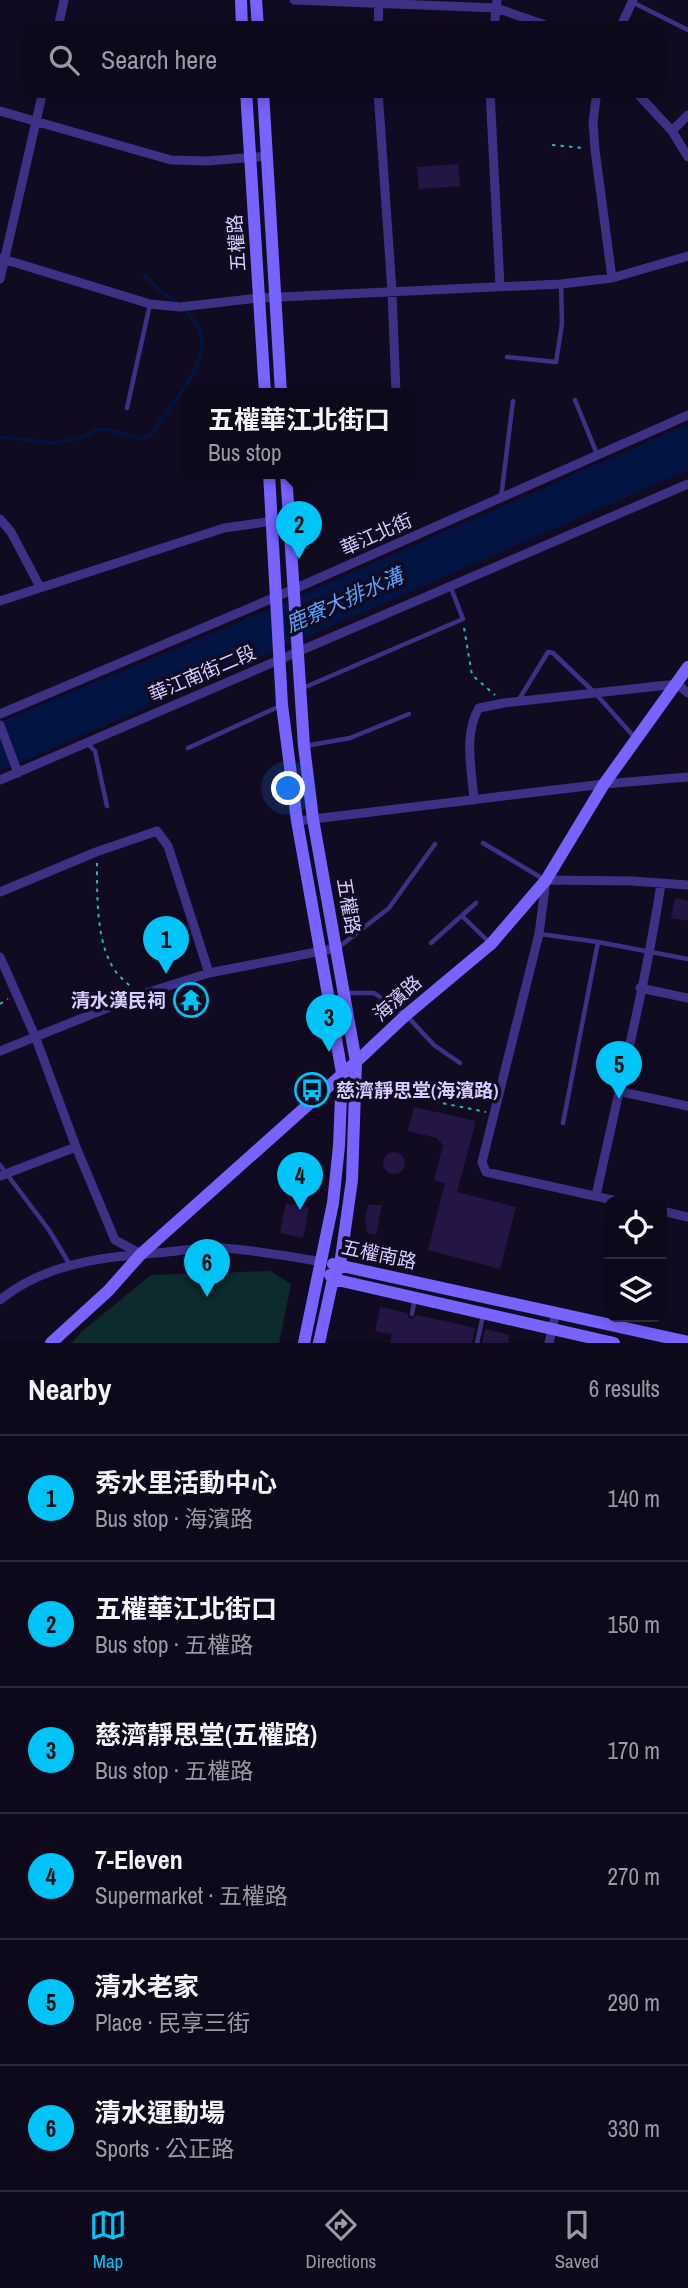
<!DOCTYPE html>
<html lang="en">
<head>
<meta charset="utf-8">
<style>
	body { margin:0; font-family:"Archivo Narrow","Noto Sans TC",sans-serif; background:#1b1627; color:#f1f3f6 }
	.controls { position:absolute; right:21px; bottom:21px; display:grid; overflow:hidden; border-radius:14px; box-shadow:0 4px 18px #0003 }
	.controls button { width:63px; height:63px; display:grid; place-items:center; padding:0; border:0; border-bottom:2px solid #2d2939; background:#0d081a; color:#f1f3f6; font:35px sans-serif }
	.you { position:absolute; left:289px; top:789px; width:24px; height:24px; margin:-18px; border:5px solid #fff; border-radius:50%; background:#1a73e8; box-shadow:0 0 0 10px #1a73e833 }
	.badge { display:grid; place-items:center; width:46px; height:46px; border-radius:50%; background:#00c4f7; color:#111; font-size:23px; font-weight:700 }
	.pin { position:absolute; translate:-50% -58px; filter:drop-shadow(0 2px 4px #0008) }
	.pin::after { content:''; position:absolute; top:37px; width:24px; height:21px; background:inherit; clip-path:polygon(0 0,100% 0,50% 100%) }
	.popup { position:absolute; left:182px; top:388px; width:234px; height:91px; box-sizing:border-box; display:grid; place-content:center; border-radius:14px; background:#0d081a; filter:drop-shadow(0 2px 5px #0005); font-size:23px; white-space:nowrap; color:#9a9aa2 }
	.popup b { font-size:26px; color:#f1f3f6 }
	.popup::after { content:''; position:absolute; left:50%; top:100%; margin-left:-14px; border:14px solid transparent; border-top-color:#0d081a }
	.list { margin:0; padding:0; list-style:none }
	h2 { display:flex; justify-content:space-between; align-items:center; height:91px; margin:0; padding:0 28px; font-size:30px }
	h2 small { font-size:23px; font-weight:400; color:#9a9aa2 }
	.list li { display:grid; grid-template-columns:46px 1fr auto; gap:21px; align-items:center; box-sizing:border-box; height:126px; padding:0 28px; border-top:2px solid #2d2939 }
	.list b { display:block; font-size:26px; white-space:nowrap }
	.list p { margin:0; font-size:23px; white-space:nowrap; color:#9a9aa2 }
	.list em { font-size:23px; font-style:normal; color:#9a9aa2 }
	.icon { flex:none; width:38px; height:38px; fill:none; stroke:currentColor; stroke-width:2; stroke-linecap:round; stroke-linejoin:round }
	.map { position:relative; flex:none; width:688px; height:1343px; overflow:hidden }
	.search { position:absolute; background:#0d081a; box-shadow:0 4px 18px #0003; left:21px; right:21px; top:21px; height:77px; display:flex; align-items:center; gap:18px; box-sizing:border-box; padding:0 24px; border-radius:21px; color:#9a9aa2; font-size:26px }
	.sheet { height:847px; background:#0d081a }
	nav { display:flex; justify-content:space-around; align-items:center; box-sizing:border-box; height:98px; border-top:2px solid #2d2939; background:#0d081a; font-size:19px; color:#9a9aa2 }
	nav a { display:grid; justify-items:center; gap:4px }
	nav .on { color:#00c4f7 }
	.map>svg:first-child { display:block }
</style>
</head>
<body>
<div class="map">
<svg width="688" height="1343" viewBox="0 0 688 1343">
	<rect width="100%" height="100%" fill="#110b22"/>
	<!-- green -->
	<path fill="#0d2a2d" d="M270 1271 291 1284 279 1343H72L81 1332 151 1275Z"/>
	<!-- water -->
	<path fill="#041442" d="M688 424V470L0 771V722L259 614Z"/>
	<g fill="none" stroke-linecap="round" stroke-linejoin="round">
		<!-- stream -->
		<path stroke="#041442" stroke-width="3.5" d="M144 275 159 290 177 303
			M0 437 54 443 82 438 95 430 108 429 139 439 151 434C168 408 209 366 201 333 199 325 191 316 186 310"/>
	</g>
	<!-- building -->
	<path fill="#241545" d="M458 164 460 186 419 189 417 167Z
		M675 898 688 901V921L671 918Z
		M206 988 210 1002 176 1012 171 999Z
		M414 1107 476 1121 457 1192 516 1207 500 1269 428 1250 445 1183 434 1181 443 1145 437 1138 408 1131Z
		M383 1163a11 11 0 1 1 22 0a11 11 0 1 1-22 0Z
		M286 1203 309 1208 303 1238 280 1233Z
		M368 1205H382L376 1235 367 1233 365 1217Z
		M380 1307 407 1313 410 1319 417 1315 475 1328 472 1343H390L392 1334 375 1331Z
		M485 1329 509 1335 508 1343H482Z"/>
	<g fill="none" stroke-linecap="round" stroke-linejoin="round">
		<!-- path -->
		<path stroke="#21b7be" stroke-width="2" stroke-dasharray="3.5 5" stroke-linecap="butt" d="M552 145 584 148
			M464 628 472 675 495 695
			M97 863C97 896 96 945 116 972 121 978 127 983 132 988
			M0 1004 8 999
			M368 1088 486 1112"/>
		<!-- lane -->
		<path stroke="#3d3186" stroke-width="4.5" d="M632 2 688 30
			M507 357 556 362 562 324 561 284
			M575 400 597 454
			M127 408 150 304
			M501 498 513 401
			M303 688 463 619 451 588
			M518 701 548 652 553 653 596 694 636 739
			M86 742 95 751 107 806
			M305 746 350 738 409 714
			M188 748 280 706
			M483 843 545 880
			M462 916 490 943
			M540 934 598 942 688 959
			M431 943 476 903
			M339 947 389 908 435 844
			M347 993H374L406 1015 434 1045 460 1063
			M563 1123 598 942
			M0 1165 49 1230 70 1265
			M412 1314 415 1298
			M477 1343 483 1316"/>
		<!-- street -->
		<path stroke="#3d3186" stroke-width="9" d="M294 0 496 8 554 28
			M58 28 64 0
			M378 28 379 0
			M494 28 497 0
			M620 28 633 0
			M378 91 392 291 396 393
			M490 91 500 286
			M597 91 593 122 595 150 612 278
			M635 91 672 131 688 157
			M0 111 171 160 207 161 268 156
			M672 131 688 115
			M0 258 150 304 180 307 259 298 561 284 612 278 688 256
			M0 279 43 91
			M0 519 11 532 40 587
			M0 601 224 528 288 519
			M0 714 292 590 688 415
			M0 725 18 773
			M0 780 688 484
			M474 800C472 771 463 734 479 708L504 703 677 684 688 693
			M297 821 604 784 688 777
			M0 892 96 852 157 831 168 846 209 973
			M0 957 35 1036 76 1147 115 1240 141 1254
			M640 988 688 998
			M0 1051 140 995 209 973 337 948
			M618 1091 688 1106
			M0 1176 76 1147
			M596 1196C618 1092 645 989 661 884
			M617 1201 486 1172 482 1162 539 934 546 880 632 881 688 885
			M662 1211 688 1217
			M0 1300C48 1261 108 1257 167 1252 185 1250 203 1247 221 1248 255 1250 288 1256 322 1262
			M549 1343 556 1312"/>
		<!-- secondary -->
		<path stroke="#7863ff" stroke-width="12" d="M241 0 242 28
			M256 0 258 28
			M246 91 265 393
			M263 91 281 393
			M269 473 282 705 297 821 342 1073 339 1146 333 1203 304 1343
			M286 473 304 746 313 819 356 1062 352 1180 340 1265 333 1279 319 1343
			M333 1264 688 1342
			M330 1275 333 1279 614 1343
			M51 1343 108 1291 141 1254 356 1062 406 1015 491 944 546 880 604 784 688 667"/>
	</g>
	<!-- icons -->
	<defs>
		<g id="temple-ring" transform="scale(1.75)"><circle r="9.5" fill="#110b22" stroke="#00c4f7" stroke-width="1.5"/><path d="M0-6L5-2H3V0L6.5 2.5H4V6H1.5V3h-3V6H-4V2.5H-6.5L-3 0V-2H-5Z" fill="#00c4f7"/></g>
		<g id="bus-ring" transform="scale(1.75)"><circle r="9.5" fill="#110b22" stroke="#00c4f7" stroke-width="1.5"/><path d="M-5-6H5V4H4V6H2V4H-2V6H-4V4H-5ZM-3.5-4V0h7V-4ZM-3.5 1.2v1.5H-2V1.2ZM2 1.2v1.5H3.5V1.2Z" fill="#00c4f7"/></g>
	</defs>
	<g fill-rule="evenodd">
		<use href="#temple-ring" x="191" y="1000"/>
		<use href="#bus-ring" x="312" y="1090"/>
	</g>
	<g text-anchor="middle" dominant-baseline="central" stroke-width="7" stroke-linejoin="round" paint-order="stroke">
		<!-- street labels -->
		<g font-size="19" fill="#d7ccff" stroke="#110b22">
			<text transform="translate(236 243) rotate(-94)">五權路</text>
			<text transform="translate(376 534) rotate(-24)">華江北街</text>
			<text transform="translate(202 673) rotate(-23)">華江南街二段</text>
			<text transform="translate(349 906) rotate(80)">五權路</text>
			<text transform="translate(397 998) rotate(-42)">海濱路</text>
			<text transform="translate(379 1254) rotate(12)">五權南路</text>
		</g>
		<!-- poi labels -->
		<g font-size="19" font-weight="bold" fill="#d7ccff" stroke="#110b22" text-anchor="end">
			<text x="166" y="1000">清水漢民祠</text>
			<text x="336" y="1090" text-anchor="start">慈濟靜思堂(海濱路)</text>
		</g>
		<!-- water labels -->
		<g font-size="21" font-style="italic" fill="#5aa1ff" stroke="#110b22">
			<text transform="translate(344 600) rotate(-24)">鹿寮大排水溝</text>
		</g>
	</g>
</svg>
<div class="controls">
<button><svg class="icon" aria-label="locate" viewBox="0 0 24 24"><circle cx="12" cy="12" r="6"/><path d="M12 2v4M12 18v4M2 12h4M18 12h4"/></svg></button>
<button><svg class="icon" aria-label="layers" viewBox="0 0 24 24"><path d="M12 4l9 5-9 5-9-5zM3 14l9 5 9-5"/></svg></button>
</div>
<div class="you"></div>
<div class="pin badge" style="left:166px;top:974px">1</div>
<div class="pin badge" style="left:299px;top:559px">2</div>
<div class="popup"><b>五權華江北街口</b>Bus stop</div>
<div class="pin badge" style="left:329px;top:1052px">3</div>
<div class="pin badge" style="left:300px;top:1210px">4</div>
<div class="pin badge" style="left:619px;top:1099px">5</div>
<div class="pin badge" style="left:207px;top:1297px">6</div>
<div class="search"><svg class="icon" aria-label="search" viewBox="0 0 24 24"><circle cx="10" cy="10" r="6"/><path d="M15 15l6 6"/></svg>Search here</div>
</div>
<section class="sheet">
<h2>Nearby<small>6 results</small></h2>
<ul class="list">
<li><span class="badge">1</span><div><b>秀水里活動中心</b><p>Bus stop · 海濱路</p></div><em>140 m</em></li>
<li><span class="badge">2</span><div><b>五權華江北街口</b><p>Bus stop · 五權路</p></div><em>150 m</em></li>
<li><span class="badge">3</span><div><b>慈濟靜思堂(五權路)</b><p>Bus stop · 五權路</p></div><em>170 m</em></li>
<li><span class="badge">4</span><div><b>7-Eleven</b><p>Supermarket · 五權路</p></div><em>270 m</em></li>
<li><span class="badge">5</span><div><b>清水老家</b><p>Place · 民享三街</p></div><em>290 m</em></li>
<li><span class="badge">6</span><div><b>清水運動場</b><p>Sports · 公正路</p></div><em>330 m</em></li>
</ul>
</section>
<nav>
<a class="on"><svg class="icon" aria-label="map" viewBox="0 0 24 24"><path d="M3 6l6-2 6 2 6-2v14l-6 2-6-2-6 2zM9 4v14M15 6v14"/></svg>Map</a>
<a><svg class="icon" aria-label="directions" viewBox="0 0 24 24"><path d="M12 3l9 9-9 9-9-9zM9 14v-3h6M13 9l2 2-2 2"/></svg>Directions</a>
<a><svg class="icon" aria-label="saved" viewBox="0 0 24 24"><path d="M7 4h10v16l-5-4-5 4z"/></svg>Saved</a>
</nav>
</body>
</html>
